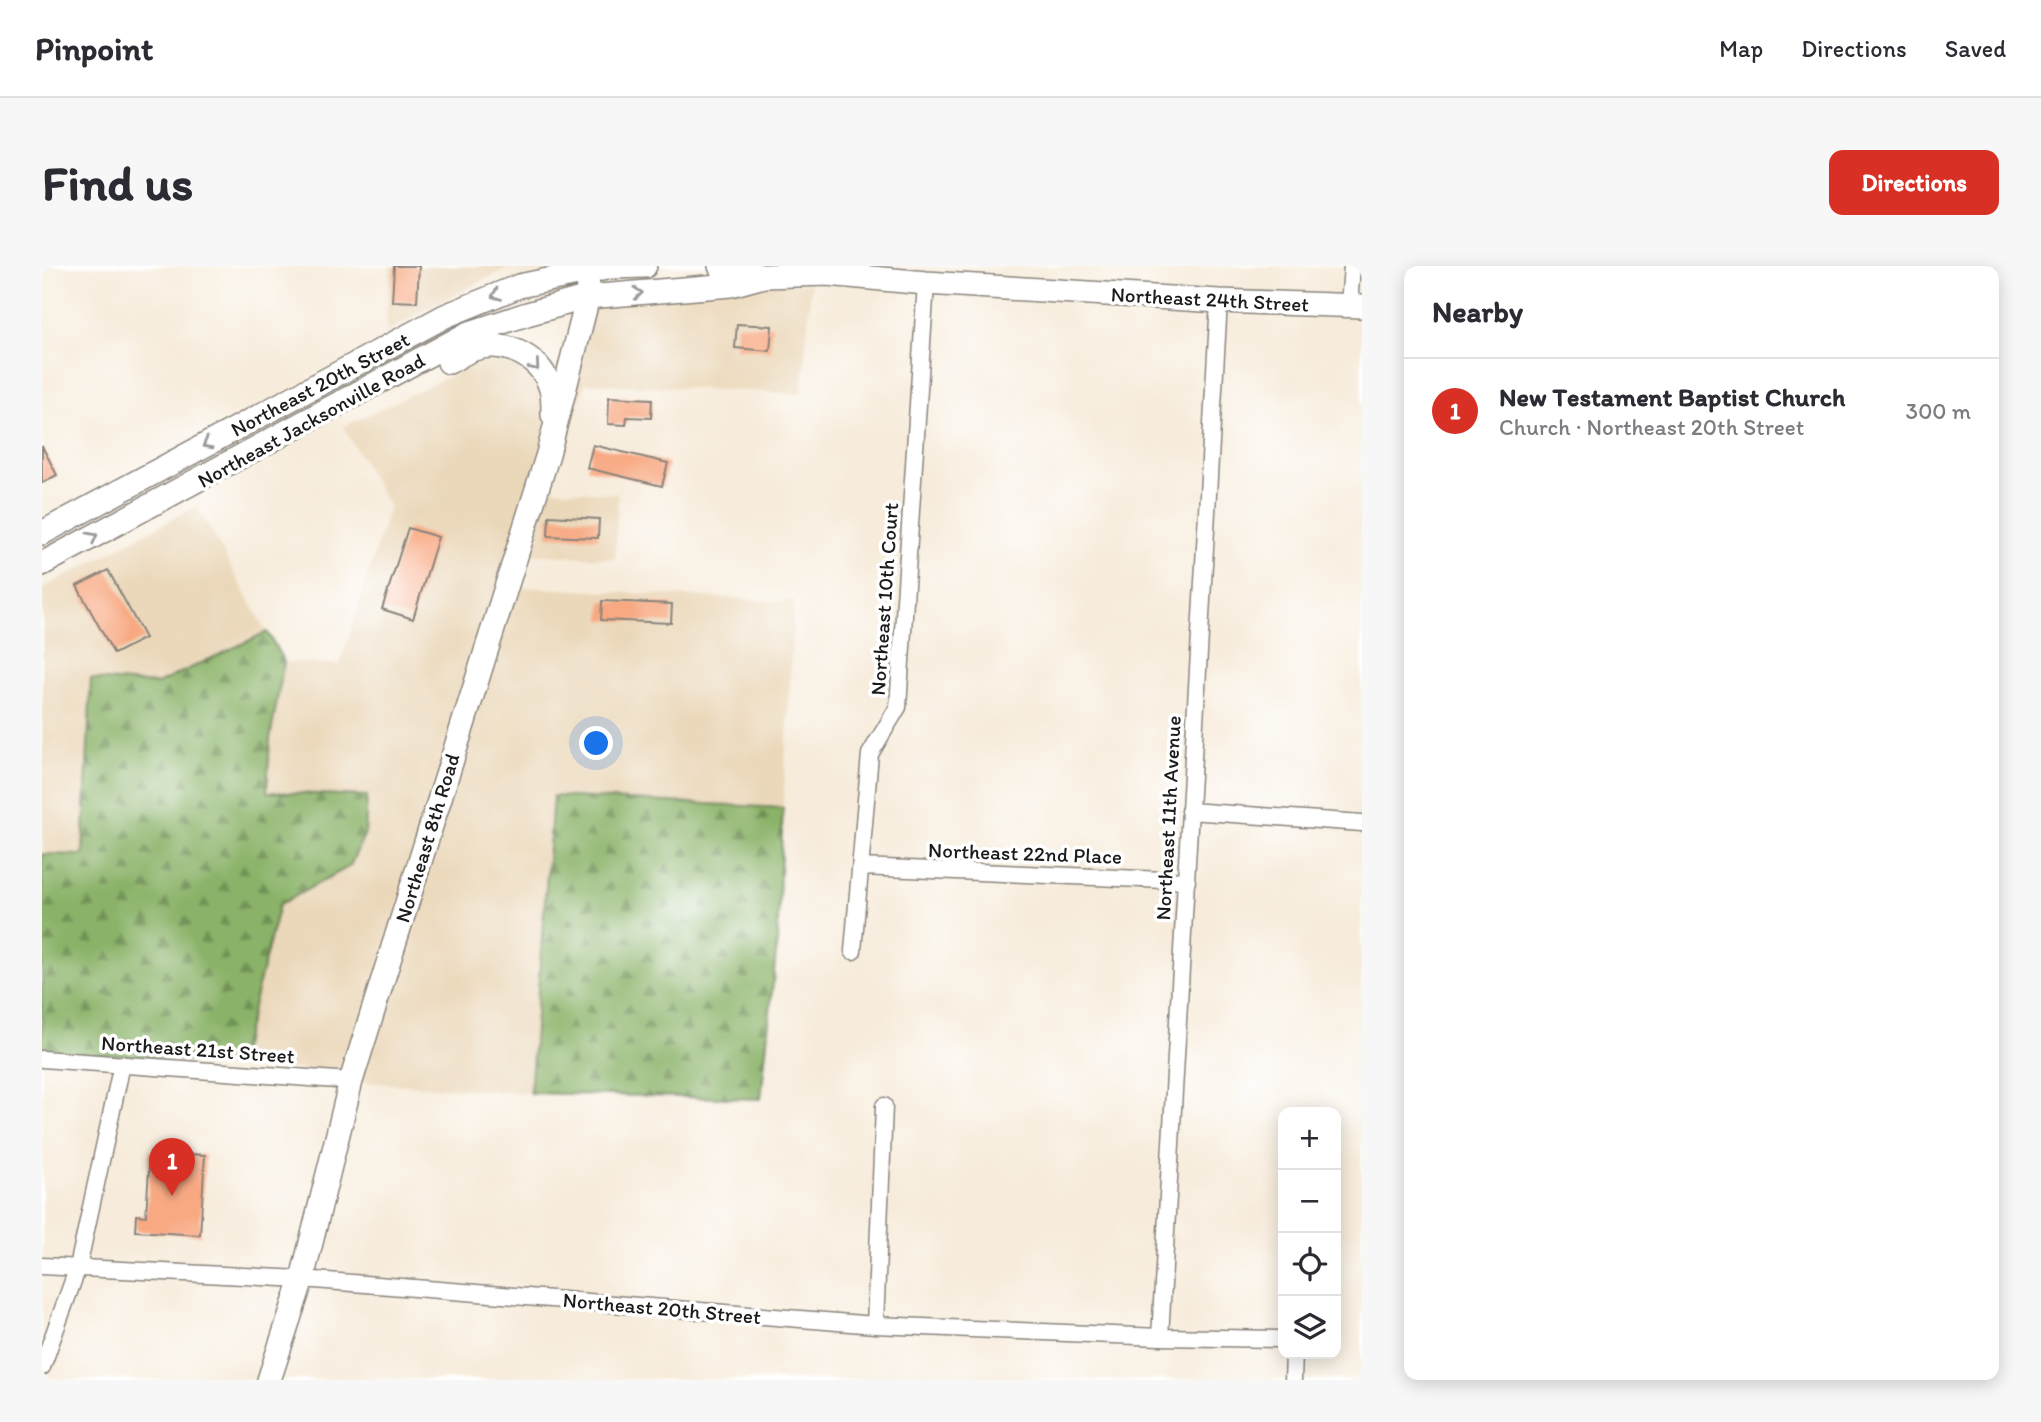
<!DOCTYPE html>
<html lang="en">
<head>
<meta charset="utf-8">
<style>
	body { margin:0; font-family:Itim,sans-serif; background:#f7f7f7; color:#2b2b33 }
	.controls { position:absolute; right:21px; bottom:21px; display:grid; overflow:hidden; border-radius:14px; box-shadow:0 4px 18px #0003 }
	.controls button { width:63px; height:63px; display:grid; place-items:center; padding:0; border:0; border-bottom:2px solid #e1e1e2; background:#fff; color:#2b2b33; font:35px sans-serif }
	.you { position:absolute; left:555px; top:478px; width:24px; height:24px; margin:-18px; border:5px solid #fff; border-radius:50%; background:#1a73e8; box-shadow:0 0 0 10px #1a73e833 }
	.badge { display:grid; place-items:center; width:46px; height:46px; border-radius:50%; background:#d93025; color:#fff; font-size:23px; font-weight:700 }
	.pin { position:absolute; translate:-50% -58px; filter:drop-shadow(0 2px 4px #0008) }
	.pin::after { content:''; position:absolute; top:37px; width:24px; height:21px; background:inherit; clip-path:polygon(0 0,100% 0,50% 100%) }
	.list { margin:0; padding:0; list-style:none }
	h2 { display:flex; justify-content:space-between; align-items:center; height:91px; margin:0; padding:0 28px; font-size:30px }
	h2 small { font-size:23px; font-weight:400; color:#7c7c81 }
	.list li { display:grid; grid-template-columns:46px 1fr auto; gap:21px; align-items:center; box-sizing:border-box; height:105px; padding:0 28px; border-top:2px solid #e1e1e2 }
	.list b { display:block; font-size:26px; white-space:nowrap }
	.list p { margin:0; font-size:23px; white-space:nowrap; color:#7c7c81 }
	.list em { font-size:23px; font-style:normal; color:#7c7c81 }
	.icon { flex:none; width:38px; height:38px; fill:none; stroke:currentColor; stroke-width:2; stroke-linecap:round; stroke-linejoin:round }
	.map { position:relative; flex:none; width:1320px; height:1114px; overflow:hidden; border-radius:14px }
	header { display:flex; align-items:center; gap:42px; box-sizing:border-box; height:98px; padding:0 35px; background:#fff; border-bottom:2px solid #e1e1e2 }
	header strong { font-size:33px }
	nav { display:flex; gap:38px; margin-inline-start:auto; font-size:24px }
	.intro { display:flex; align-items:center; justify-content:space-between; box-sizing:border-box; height:168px; padding:0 42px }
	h1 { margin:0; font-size:49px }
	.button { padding:18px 32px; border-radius:14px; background:#d93025; color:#fff; font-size:24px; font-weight:700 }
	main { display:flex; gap:42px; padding:0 42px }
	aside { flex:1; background:#fff; border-radius:14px; box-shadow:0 4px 18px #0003 }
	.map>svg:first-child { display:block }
</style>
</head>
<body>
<header>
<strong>Pinpoint</strong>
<nav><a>Map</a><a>Directions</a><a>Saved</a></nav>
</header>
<div class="intro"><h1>Find us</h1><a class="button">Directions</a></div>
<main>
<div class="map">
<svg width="1320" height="1114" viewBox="0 0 1320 1114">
	<defs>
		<pattern id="forest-firs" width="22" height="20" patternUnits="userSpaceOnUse" patternTransform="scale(1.75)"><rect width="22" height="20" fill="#8ab268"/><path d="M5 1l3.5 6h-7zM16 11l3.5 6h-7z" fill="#709055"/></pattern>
	</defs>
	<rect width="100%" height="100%" fill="#fff"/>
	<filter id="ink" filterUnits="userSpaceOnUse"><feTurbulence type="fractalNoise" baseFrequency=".0143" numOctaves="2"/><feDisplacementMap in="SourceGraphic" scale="14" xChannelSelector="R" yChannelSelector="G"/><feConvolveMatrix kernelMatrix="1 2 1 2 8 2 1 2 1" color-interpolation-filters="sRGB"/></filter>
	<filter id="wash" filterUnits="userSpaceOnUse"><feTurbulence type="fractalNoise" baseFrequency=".00686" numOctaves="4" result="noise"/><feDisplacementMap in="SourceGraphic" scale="28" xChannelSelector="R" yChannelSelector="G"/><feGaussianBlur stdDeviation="1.57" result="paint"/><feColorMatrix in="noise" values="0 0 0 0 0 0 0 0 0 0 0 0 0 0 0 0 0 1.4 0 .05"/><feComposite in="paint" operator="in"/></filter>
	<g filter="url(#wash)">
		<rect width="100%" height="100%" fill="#f7ecdb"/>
		<!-- built -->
		<path fill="#ebd8ba" d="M348 0H469L344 66Z
			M769 17 760 128 543 117 509 223 576 228 573 293 489 288 479 321 752 336 741 542 511 530 488 827 316 816 552 38 723 18Z
			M453 88 470 91 498 117 504 167 304 807 196 799 237 639 308 600 324 530 225 526 228 473 242 396 298 399 347 241 301 161Z
			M155 240 225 366 115 418 49 413 41 589 0 588V323Z"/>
		<!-- forest -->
		<path fill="url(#forest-firs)" stroke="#536742" stroke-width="2" d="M225 366 242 396 228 473 225 526 325 530 323 567 308 600 237 639 196 799 75 789 0 786V588L41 589 49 413 115 418Z
			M511 530 741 542 735 677 719 833 488 827Z"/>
		<g id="blocks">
			<!-- building -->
			<path fill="#f8a982" d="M352 0H377L375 36 350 35Z
				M695 58 730 60 728 85 693 82Z
				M567 131 610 133 609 152 585 151 584 159 566 158Z
				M551 179 626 197 620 220 545 202Z
				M0 180 15 209 0 217Z
				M507 250 557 253 556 272 506 270Z
				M366 262 396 271 371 353 340 343Z
				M66 304 103 372 72 388 35 320Z
				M560 335 630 338 629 357 559 354Z
				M108 886 163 889 158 969 93 965 94 949 104 950Z"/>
		</g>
	</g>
	<g filter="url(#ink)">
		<use href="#blocks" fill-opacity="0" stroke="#8a847c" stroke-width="2"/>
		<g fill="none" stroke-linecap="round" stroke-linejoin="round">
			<!-- street casing -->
			<g stroke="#8a847c" stroke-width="19">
				<path id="street" d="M1307 39 1310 0
					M1147 545 1320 557
					M819 601 1145 615
					M811 685 828 488 856 441 884 17
					M0 793 309 815
					M0 1000 260 1013 833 1059 1118 1071 1241 1073
					M833 1059 842 840
					M1118 1071 1177 35
					M0 1101 36 1001 80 798
					M1251 1114 1252 1088"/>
			</g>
			<!-- secondary casing -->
			<g stroke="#8a847c" stroke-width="26">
				<path id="secondary" d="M678 0 719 10
					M407 96C415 92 423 86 432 83 464 72 503 93 510 127 511 134 511 142 511 149
					M0 267 403 50 477 20 569 1 603 0
					M0 298 425 68 485 48 546 31 689 19 722 10 785 8 884 17 1177 35 1320 40
					M227 1114 260 1013 309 815 506 188 546 31 545 0"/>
			</g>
			<!-- street -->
			<use href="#street" stroke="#fff" stroke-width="16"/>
			<!-- secondary -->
			<use href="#secondary" stroke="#fff" stroke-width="23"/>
		</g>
		<!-- one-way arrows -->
		<defs><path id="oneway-chevron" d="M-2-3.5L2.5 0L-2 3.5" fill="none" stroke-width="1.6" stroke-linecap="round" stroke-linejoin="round" transform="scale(1.75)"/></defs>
		<g stroke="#999">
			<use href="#oneway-chevron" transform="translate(596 27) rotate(-5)"/>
			<use href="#oneway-chevron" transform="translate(454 29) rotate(158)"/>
			<use href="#oneway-chevron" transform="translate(493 100) rotate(49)"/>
			<use href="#oneway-chevron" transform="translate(165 178) rotate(152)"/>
			<use href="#oneway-chevron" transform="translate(51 271) rotate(-28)"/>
		</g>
	</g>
	<g text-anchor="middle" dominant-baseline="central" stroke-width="7" stroke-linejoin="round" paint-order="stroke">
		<!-- street labels -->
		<g font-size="21" fill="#1c1c1c" stroke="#fff">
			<text transform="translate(1168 33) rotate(3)">Northeast 24th Street</text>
			<text transform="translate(278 118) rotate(-28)">Northeast 20th Street</text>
			<text transform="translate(269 154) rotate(-29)">Northeast Jacksonville Road</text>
			<text transform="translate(842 333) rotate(-86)">Northeast 10th Court</text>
			<text transform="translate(1126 552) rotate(-87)">Northeast 11th Avenue</text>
			<text transform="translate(385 572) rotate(-73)">Northeast 8th Road</text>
			<text transform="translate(983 587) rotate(2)">Northeast 22nd Place</text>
			<text transform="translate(156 783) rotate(4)">Northeast 21st Street</text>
			<text transform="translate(620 1042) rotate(5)">Northeast 20th Street</text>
		</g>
	</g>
</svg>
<div class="controls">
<button>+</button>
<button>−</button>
<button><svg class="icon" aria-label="locate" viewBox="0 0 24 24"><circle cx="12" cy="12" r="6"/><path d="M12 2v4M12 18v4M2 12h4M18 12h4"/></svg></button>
<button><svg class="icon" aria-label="layers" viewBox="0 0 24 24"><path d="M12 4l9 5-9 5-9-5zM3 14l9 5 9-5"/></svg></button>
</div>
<div class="you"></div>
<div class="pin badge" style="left:130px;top:930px">1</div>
</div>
<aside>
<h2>Nearby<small></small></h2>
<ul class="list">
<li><span class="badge">1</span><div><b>New Testament Baptist Church</b><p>Church · Northeast 20th Street</p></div><em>300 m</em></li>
</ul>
</aside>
</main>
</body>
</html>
